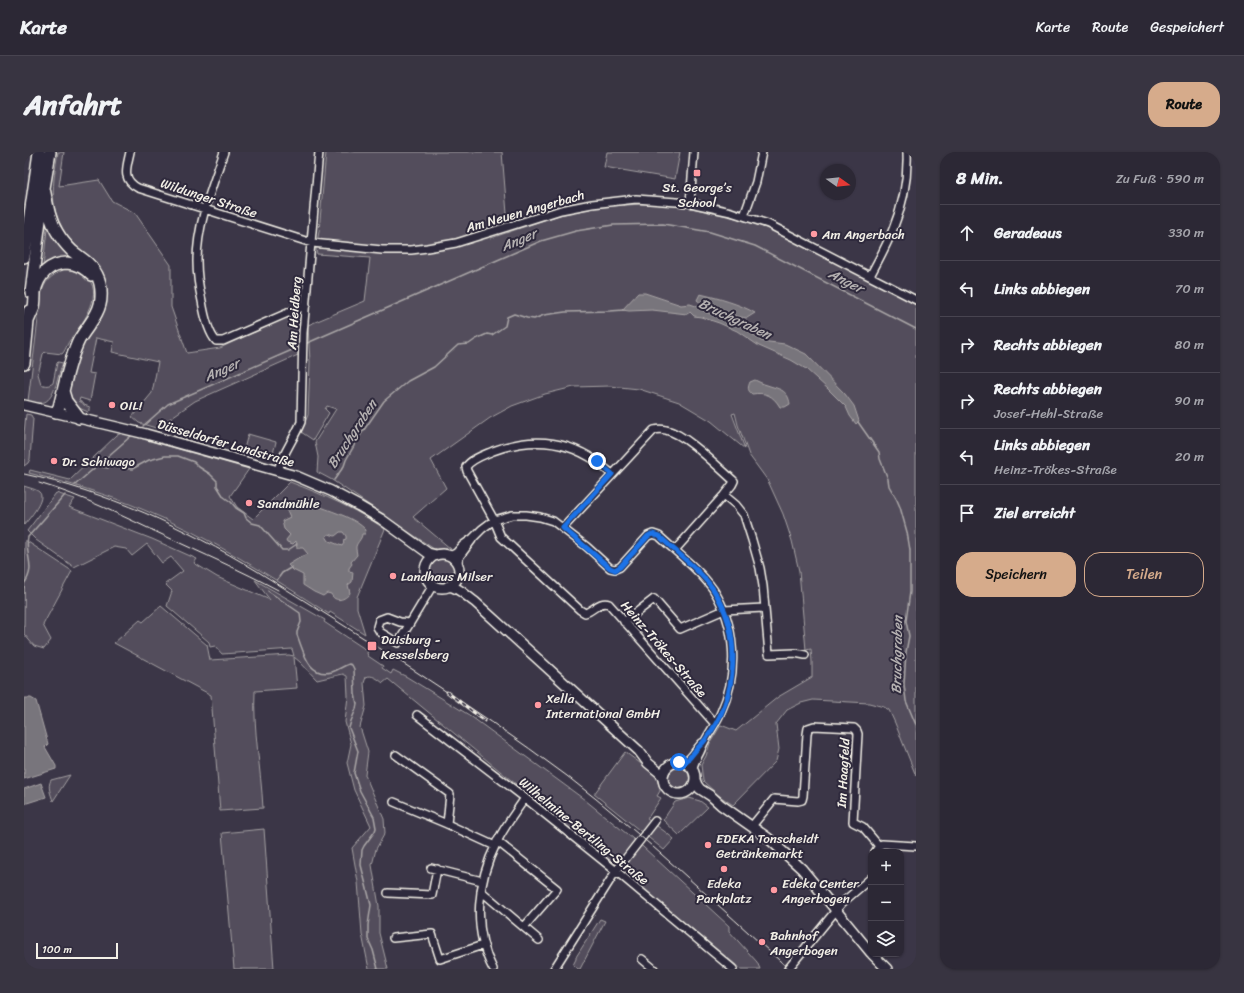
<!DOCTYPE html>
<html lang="de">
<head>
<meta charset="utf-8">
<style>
	body { margin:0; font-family:Sriracha,sans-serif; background:#383441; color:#f1f3f6 }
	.controls { position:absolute; right:12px; bottom:12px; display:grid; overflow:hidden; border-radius:8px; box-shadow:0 1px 3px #0004 }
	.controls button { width:36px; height:36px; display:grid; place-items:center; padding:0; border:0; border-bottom:1px solid #484450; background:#2c2835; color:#f1f3f6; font:20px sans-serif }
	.compass { position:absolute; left:796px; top:12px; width:36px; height:36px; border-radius:50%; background:#2c2835; box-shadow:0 1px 3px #0004; rotate:105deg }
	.scale { position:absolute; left:12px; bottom:10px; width:82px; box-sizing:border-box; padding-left:4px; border:2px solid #f4f1e8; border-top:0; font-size:11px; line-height:14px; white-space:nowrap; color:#f4f1e8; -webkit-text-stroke:3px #2f2a3d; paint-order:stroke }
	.stop { position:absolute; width:12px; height:12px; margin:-9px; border:3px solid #1a73e8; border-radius:50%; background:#fff }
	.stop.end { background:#1a73e8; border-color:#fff; box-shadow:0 1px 4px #0008 }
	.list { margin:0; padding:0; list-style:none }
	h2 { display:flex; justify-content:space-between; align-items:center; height:52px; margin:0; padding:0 16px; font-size:17px }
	h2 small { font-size:13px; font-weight:400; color:#a6a6ad }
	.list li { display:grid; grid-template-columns:26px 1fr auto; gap:12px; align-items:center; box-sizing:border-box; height:56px; padding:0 16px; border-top:1px solid #484450 }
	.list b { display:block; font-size:15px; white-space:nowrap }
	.list p { margin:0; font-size:13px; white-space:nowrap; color:#a6a6ad }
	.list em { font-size:13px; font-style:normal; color:#a6a6ad }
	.actions { display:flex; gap:8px; padding:12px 16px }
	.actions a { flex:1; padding:9px 0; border:1px solid #d6ab8b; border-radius:16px; text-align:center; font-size:14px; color:#d6ab8b }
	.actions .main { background:#d6ab8b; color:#111 }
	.icon { flex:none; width:22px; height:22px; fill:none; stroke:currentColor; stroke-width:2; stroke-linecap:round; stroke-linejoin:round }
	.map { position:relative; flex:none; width:892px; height:817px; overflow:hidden; border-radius:16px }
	header { display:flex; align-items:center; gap:24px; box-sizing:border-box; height:56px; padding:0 20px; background:#2c2835; border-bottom:1px solid #484450 }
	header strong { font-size:19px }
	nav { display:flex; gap:22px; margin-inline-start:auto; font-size:14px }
	.intro { display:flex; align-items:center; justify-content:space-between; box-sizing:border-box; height:96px; padding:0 24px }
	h1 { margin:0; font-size:28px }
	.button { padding:10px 18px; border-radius:16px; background:#d6ab8b; color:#111; font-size:14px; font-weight:700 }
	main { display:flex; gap:24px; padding:0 24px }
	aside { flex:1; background:#2c2835; border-radius:16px; box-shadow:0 1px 3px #0004 }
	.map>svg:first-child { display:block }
</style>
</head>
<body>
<header>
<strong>Karte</strong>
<nav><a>Karte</a><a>Route</a><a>Gespeichert</a></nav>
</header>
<div class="intro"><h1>Anfahrt</h1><a class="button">Route</a></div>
<main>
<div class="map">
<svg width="892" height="817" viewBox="0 0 892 817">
	<rect width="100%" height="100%" fill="#3b3647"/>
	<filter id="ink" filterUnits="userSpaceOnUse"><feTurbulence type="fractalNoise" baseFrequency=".025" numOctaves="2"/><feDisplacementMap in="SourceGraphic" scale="8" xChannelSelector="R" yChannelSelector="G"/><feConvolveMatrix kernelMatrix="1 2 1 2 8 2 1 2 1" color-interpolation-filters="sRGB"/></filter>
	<g filter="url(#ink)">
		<!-- green -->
		<path fill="#534e5c" stroke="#a4a0a2" d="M34 0H40L35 34 75 28 88 49 111 61 147 113V155L163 201 196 196 267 163 276 170 274 203 171 249 132 276 115 271 108 265 128 241 134 210 88 200 90 190 72 186 65 221 71 222 66 249 56 246 55 249 59 251 60 253 66 255V259L64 260 53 255 43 245 49 209 77 159 70 112 73 110C64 102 52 95 45 86 23 60 29 30 34 0Z
			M302 0H478L484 74 468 79 467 86 535 63 574 55 617 52H640L668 56 716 67 745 77 892 152V624L871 571 865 558 860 555 845 551 789 548 777 551 763 558 752 572 755 597 752 609 709 653 694 643 679 629 677 613 682 604 686 591 697 573 712 579 754 545 788 525V510L787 497 782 498 775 419 768 389 759 362 744 329 725 303 714 273 711 261 708 262 721 297 687 269 655 250 615 237 586 234 550 235 521 242 488 254 466 266 407 308 422 336 389 365 427 397H410L308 328 293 320 294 305 291 290 312 257 303 254 301 257 305 261 289 288 277 280 284 263 286 210 284 173 341 149 346 106 293 102 292 98 295 79Z
			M583 0H656L651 27 580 15Z
			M24 67 61 111 16 121 17 115H19Z
			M39 116C52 116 51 116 61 124 82 140 59 170 49 185 43 189 43 197 38 202L21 200 19 202 14 222 17 232C21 234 25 234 29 231L33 211 34 210 39 211C36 218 34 226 32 233 26 249 22 254 4 249L17 143C20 129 27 124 39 118Z
			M2 262 7 263 9 267 6 307 4 311 0 314V282Z
			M98 281 225 317 206 344 213 355 229 367 266 330C300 343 332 357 361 377L333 445V456L341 482 306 460 305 462C246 424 186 385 120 358 83 342 44 331 5 321L6 318 46 328 93 283Z
			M224 282 252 290 248 305 220 297Z
			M0 334C5 336 12 337 15 340 23 346 5 367 0 373Z
			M32 341 51 347 45 355 128 387 173 407 170 411 193 425 246 448 231 428 301 468 300 470 344 499 343 501 344 504 359 514 358 516 367 522 369 518 383 525 445 563 561 648 619 695 705 774V779L733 810 736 817H717L364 527 359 531C354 527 348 522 342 525L340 531 342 554 336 575 344 600 341 623 360 667 361 681 352 697 348 713 355 754V781L364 817H345L338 782 334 730 328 696 347 674 330 638 323 611 327 592 321 570 324 544 323 524 319 522 293 528 276 510 270 505 273 536 231 539C229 578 237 617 239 656L196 659 187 543 90 491 116 468 119 470 137 454 183 493 186 508 265 503 270 504 268 497 198 502 191 494 186 495 185 490 143 454 148 439 141 432 159 419 147 405 138 411 123 392 108 404 102 397 90 395 50 415 12 388 3 379Z
			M1 388 48 419 19 473 27 488 20 497 10 494 0 482Z
			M405 419a13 13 0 1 1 26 0a13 13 0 1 1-26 0Z
			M601 600 631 622 636 636V639L633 644 637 646 623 667 640 679 650 687 640 698 570 642Z
			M642 626a13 13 0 1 1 26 0a13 13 0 1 1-26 0Z
			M46 623 29 649C27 642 23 635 27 628Z
			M665 646 676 649 684 655 655 683 639 668 651 650Z
			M240 677 250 817H210L198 681Z
			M576 767 581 769 556 817H554L549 813 552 807V805Z"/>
		<!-- water -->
		<path fill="#78747b" stroke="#aaa6a7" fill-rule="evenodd" d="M614 141H621L657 153 666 152 675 155 682 160 701 167 720 172 727 181 737 189 761 192 782 202 821 242 830 254 835 269 832 272 826 264 822 255 804 237 782 217 767 208 735 194 713 179 695 171 677 165 670 164 666 160 663 162 628 158 605 159 598 158Z
			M676 142C694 146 716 152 731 161L723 166C703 163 689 162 673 148Z
			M731 228C735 230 739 232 743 233 754 237 764 237 766 252L761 255H756C749 243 741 240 728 242 723 238 724 235 726 230Z
			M284 347C289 349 292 353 297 355 312 361 331 366 342 378L341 382H338C338 388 331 391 332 397 332 399 333 401 333 403L327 410 328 412 325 416V419L329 420 328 430 324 433 326 441C321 448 311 451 307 442L303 441 299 444 290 440 279 433V423L269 418 264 413 277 405 284 402 279 396H273L272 389 269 392 263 390 262 388 266 383 260 377 258 369 266 365 263 358V354L268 351 274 352 279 348ZM316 380H319L322 384V387L319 388 320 391 318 394 305 389 302 384 305 382 311 384Z
			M0 546H7L12 549 24 592 21 595 32 614V617L0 627Z
			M17 631 22 645 0 652V637Z"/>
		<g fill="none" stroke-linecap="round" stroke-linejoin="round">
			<!-- stream -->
			<path stroke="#aaa6a7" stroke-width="1.5" d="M281 192 517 89 552 79 589 73 639 72 686 80 731 94 892 177
				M834 270 855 300 856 307 864 327 865 334 873 348 876 355 883 380 886 398V440L882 469 885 484 882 500 880 532 882 549 892 573
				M119 274 144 252 275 195
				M78 309 79 315 84 316
				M97 316 108 317 125 308 141 304H154L170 310 175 315 186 322 193 329V334L200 345 207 350 212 356 220 361 222 366 228 371 236 373 258 398H264L273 392
				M310 328 320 314 322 308 335 285 360 249 384 229 410 215 434 193 445 192 452 187 463 182 468 183 481 174 483 165 490 162 503 166 510 167 520 163 541 160 586 159 600 158
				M51 333 107 284
				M253 428 258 421 268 415
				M0 432C13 414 0 404 4 385L41 343
				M244 439 276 461 277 470 273 480V483C280 500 284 526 308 520 314 518 319 514 325 512L328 513 330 517 331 542 333 552 332 557 327 569 325 576 334 599 330 621 336 639 350 665 352 676 351 679 340 694 338 698 337 713 347 753 344 773V787L349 798 354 817"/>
			<!-- minor casing -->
			<g stroke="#f4f1e8" stroke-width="10">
				<path id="minor" d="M106 0C103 15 97 27 114 36L288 91 358 98H387L403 96 432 91 537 58 568 52 612 47 666 51 707 60 744 72 892 148
					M200 0C188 35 173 72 173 109 173 123 175 136 178 149 180 161 184 180 192 189H199L282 153
					M666 51 670 0
					M720 64 732 30 738 0
					M846 124C854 109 863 93 869 77 879 53 884 25 883 0
					M254 318C259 301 270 287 277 270L279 181 295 0
					M588 322C583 318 577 313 572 309 540 287 504 286 469 299 460 303 447 307 442 315L443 319 470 368 477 385 556 458 561 461C569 459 576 448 585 452L691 572
					M700 343 712 353 720 363 728 388 736 416 739 434 745 502 771 501 781 503
					M539 376 630 278C634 277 638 277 642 278 662 282 694 315 710 329L708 333 700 343 651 398
					M424 403H428L432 401 439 393 449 386 458 377 470 368 488 363H502L516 365 529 369 563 395 586 416 591 417 596 415 624 384 629 382 635 384C653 401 675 417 689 437 712 473 715 521 697 560 693 570 686 579 681 589 679 592 678 596 676 600 673 606 670 610 669 616
					M433 412 436 404 448 388
					M600 470 630 447 656 477 700 458 740 456
					M386 471 376 470 363 465 355 468 353 475 356 480 374 491 409 433
					M393 563 501 646 592 719 709 817
					M372 603 426 642 423 672
					M661 610C668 606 672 597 678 591
					M370 650 423 672 471 694
					M728 674 750 647 774 649 778 648 779 644 783 582 784 576 790 574 830 576 833 579 834 582 829 670 839 675 855 694
					M473 689 533 737 500 775
					M851 700 855 694 858 692 892 694
					M407 716 458 729
					M457 739 515 788
					M364 741 408 743 413 717
					M369 786 408 782 416 807 459 793
					M618 807 630 817
					M469 817C448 777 453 729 473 690 480 675 492 660 501 646
					M530 817 592 719 631 669
					M764 817 818 751 847 726"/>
			</g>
			<!-- major casing -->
			<g stroke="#f4f1e8" stroke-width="12">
				<path id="major" d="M0 253 122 282 272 324 307 339 335 354 357 367 404 401 412 403
					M401 419a17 17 0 1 1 34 0a17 17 0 1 1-34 0Z
					M424 434C435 435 442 444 451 450L615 599 624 611 636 621 639 626
					M639 626a16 16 0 1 1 32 0a16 16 0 1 1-32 0Z
					M671 628 673 633 676 637 687 644 697 653 744 686 778 717 847 801
					M848 802 863 817"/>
			</g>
			<!-- highway casing -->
			<g stroke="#f4f1e8" stroke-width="14">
				<path id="highway" d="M20 36C23 51 25 67 33 80 37 87 42 93 48 99 52 102 56 105 60 108 72 117 78 130 77 145 77 161 63 174 55 188 45 208 41 233 35 255L32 260
					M0 105 15 0
					M7 140 20 36 26 0
					M5 167C6 163 9 159 10 155 11 150 11 145 11 140 14 123 26 111 43 111 54 112 61 116 67 123
					M0 211 5 159
					M39 239 42 249 55 266"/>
			</g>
			<!-- minor -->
			<use href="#minor" stroke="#2f2a3d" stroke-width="7"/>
			<!-- major -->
			<use href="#major" stroke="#2f2a3d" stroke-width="9"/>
			<!-- highway -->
			<use href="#highway" stroke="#2f2a3d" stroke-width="11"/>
			<!-- tram -->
			<path stroke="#f4f1e8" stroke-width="1" d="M0 322C83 340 160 375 233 419 338 485 444 550 543 624 621 684 692 752 765 817
				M15 331C59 344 100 365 141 384 179 402 217 418 254 438"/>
			<!-- rail casing -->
			<g stroke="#f4f1e8" stroke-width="3">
				<path id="rail" d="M423 540 461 569"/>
			</g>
			<!-- rail -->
			<use href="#rail" stroke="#2f2a3d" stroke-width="1.5" stroke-dasharray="4.5" stroke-linecap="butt"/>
		</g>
	</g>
	<g fill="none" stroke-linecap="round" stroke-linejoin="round" filter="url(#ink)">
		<!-- route -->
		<path stroke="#1a73e8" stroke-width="5" d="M573 309 588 322 539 376 586 416 591 418 596 415 624 384 628 382 635 384C653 401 675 417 689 437 719 482 714 546 681 588 679 591 675 594 673 597 668 602 666 607 661 610H655"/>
	</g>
	<!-- markers -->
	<g fill="#ff9aa2" stroke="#2f2a3d" stroke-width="1.5">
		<rect x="669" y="17" width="8" height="8" rx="2"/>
		<circle cx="790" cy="82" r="4"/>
		<circle cx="88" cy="253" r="4"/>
		<circle cx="30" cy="309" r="4"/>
		<circle cx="225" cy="351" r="4"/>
		<circle cx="369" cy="424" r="4"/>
		<rect x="343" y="489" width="10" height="10" rx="2"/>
		<circle cx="514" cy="553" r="4"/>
		<circle cx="684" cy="693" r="4"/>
		<circle cx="700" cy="717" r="4"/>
		<circle cx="750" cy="738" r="4"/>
		<circle cx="738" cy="790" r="4"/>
	</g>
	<g text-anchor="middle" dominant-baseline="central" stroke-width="4" stroke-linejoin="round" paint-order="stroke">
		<!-- poi labels -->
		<g font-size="13" fill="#f4f1e8" stroke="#2f2a3d" text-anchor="start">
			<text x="673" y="35" text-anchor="middle">St. George’s<tspan x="673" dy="15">School</tspan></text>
			<text x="798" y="82">Am Angerbach</text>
			<text x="96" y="253">OIL!</text>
			<text x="38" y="309">Dr. Schiwago</text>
			<text x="233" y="351">Sandmühle</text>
			<text x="377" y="424">Landhaus Milser</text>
			<text x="357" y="487">Duisburg -<tspan x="357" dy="15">Kesselsberg</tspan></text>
			<text x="522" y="546">Xella<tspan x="522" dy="15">International GmbH</tspan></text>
			<text x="692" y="686">EDEKA Tonscheidt<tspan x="692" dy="15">Getränkemarkt</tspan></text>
			<text x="700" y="731" text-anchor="middle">Edeka<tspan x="700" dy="15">Parkplatz</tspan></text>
			<text x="758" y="731">Edeka Center<tspan x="758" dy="15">Angerbogen</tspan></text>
			<text x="746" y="783">Bahnhof<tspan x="746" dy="15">Angerbogen</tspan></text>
		</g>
		<!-- street labels -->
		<g font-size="13" fill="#f4f1e8" stroke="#2f2a3d">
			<text transform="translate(185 46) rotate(18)">Wildunger Straße</text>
			<text transform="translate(501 59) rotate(-16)">Am Neuen Angerbach</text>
			<text transform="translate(270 161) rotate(-86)">Am Heidberg</text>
			<text transform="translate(202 291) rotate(16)">Düsseldorfer Landstraße</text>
			<text transform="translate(640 497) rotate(49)">Heinz-Trökes-Straße</text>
			<text transform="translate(819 621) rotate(-87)">Im Haagfeld</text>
			<text transform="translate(560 679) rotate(39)">Wilhelmine-Bertling-Straße</text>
		</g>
		<!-- water labels -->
		<g font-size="14" font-style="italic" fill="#b6b2b2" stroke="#2f2a3d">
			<text transform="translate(495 88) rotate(-23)">Anger</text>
			<text transform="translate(822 129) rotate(27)">Anger</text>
			<text transform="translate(711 167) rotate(25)">Bruchgraben</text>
			<text transform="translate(198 218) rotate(-24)">Anger</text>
			<text transform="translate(328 282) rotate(-57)">Bruchgraben</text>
			<text transform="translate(873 503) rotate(-89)">Bruchgraben</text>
		</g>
	</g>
</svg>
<div class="controls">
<button>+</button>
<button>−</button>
<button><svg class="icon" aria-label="layers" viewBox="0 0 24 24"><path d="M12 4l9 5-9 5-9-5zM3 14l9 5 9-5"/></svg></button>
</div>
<svg class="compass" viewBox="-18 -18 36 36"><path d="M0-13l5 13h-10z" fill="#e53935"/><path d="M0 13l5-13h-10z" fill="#a6a6ad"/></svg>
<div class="scale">100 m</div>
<div class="stop" style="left:655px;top:610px"></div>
<div class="stop end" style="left:573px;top:309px"></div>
</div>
<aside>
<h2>8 Min.<small>Zu Fuß · 590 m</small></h2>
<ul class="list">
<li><svg class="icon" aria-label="ahead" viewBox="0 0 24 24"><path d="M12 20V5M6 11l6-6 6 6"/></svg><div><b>Geradeaus</b></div><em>330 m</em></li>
<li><svg class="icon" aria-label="left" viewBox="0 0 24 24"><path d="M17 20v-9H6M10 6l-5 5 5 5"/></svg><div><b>Links abbiegen</b></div><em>70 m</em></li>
<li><svg class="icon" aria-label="right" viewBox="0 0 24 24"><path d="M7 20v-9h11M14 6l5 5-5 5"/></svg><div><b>Rechts abbiegen</b></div><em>80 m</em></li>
<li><svg class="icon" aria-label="right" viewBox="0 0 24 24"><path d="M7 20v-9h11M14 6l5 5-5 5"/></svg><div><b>Rechts abbiegen</b><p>Josef-Hehl-Straße</p></div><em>90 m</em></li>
<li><svg class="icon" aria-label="left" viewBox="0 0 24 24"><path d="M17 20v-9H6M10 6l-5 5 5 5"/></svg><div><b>Links abbiegen</b><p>Heinz-Trökes-Straße</p></div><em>20 m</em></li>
<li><svg class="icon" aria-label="arrive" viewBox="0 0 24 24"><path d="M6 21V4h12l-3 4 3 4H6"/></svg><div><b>Ziel erreicht</b></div></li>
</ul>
<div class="actions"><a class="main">Speichern</a><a>Teilen</a></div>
</aside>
</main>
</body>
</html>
